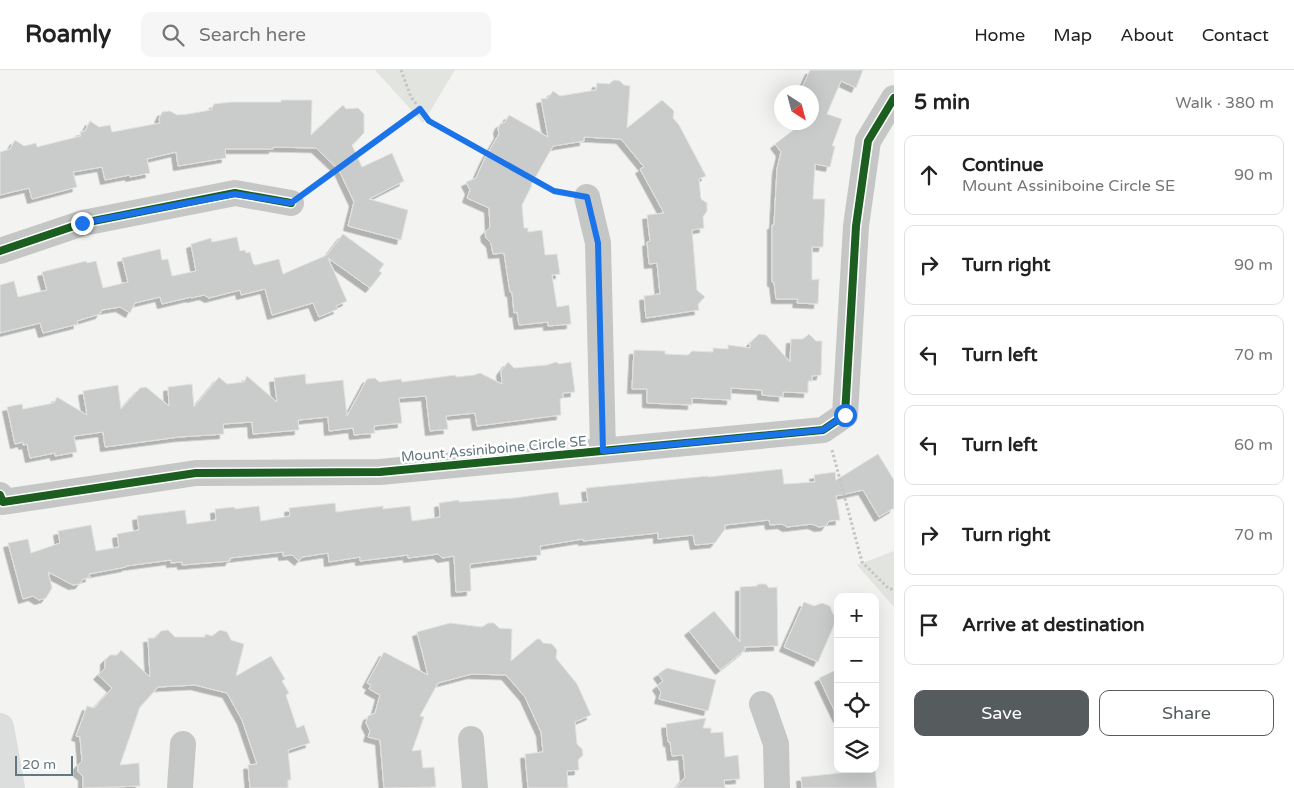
<!DOCTYPE html>
<html lang="en">
<head>
<meta charset="utf-8">
<style>
	body { margin:0; font-family:"Varela Round",sans-serif; background:#f6f6f6; color:#222 }
	.controls { position:absolute; right:15px; bottom:15px; display:grid; overflow:hidden; border-radius:10px; box-shadow:0 5px 20px #0002 }
	.controls button { width:45px; height:45px; display:grid; place-items:center; padding:0; border:0; border-bottom:1px solid #e0e0e0; background:#fff; color:#222; font:25px sans-serif }
	.compass { position:absolute; left:774px; top:15px; width:45px; height:45px; border-radius:50%; background:#fff; box-shadow:0 5px 20px #0002; rotate:144deg }
	.scale { position:absolute; left:15px; bottom:12px; width:58px; box-sizing:border-box; padding-left:5px; border:2px solid #647881; border-top:0; font-size:14px; line-height:18px; white-space:nowrap; color:#647881; -webkit-text-stroke:4px #fff; paint-order:stroke }
	.stop { position:absolute; width:15px; height:15px; margin:-11px; border:4px solid #1a73e8; border-radius:50%; background:#fff }
	.stop.end { background:#1a73e8; border-color:#fff; box-shadow:0 1px 5px #0008 }
	.list { margin:0; padding:0; list-style:none }
	h2 { display:flex; justify-content:space-between; align-items:center; height:65px; margin:0; padding:0 20px; font-size:21px }
	h2 small { font-size:16px; font-weight:400; color:#767676 }
	.list li { display:grid; grid-template-columns:32px 1fr auto; gap:15px; align-items:center; box-sizing:border-box; height:80px; margin:0 10px 10px; padding:0 10px; border:1px solid #e0e0e0; border-radius:10px }
	.list b { display:block; font-size:19px; white-space:nowrap }
	.list p { margin:0; font-size:16px; white-space:nowrap; color:#767676 }
	.list em { font-size:16px; font-style:normal; color:#767676 }
	.actions { display:flex; gap:10px; padding:15px 20px }
	.actions a { flex:1; padding:11px 0; border:1px solid #565c5e; border-radius:10px; text-align:center; font-size:18px; color:#565c5e }
	.actions .main { background:#565c5e; color:#fff }
	.icon { flex:none; width:28px; height:28px; fill:none; stroke:currentColor; stroke-width:2; stroke-linecap:round; stroke-linejoin:round }
	.map { position:relative; flex:none; width:894px; height:718px; overflow:hidden }
	header { display:flex; align-items:center; gap:30px; box-sizing:border-box; height:70px; padding:0 25px; background:#fff; border-bottom:1px solid #e0e0e0 }
	header strong { font-size:24px }
	nav { display:flex; gap:28px; margin-inline-start:auto; font-size:18px }
	.search { width:350px; height:45px; background:#f6f6f6; display:flex; align-items:center; gap:12px; box-sizing:border-box; padding:0 18px; border-radius:10px; color:#767676; font-size:19px }
	main { display:flex }
	aside { flex:1; background:#fff }
	.map>svg:first-child { display:block }
</style>
</head>
<body>
<header>
<strong>Roamly</strong>
<div class="search"><svg class="icon" aria-label="search" viewBox="0 0 24 24"><circle cx="10" cy="10" r="6"/><path d="M15 15l6 6"/></svg>Search here</div>
<nav><a>Home</a><a>Map</a><a>About</a><a>Contact</a></nav>
</header>
<main>
<div class="map">
<svg width="894" height="718" viewBox="0 0 894 718">
	<defs>
		<filter id="shadow"><feDropShadow dx="-4.5" dy="4.5" stdDeviation="0" flood-color="#0004"/></filter>
	</defs>
	<rect width="100%" height="100%" fill="#f3f3f1"/>
	<!-- green -->
	<path fill="#e2e5df" d="M375 0H455L423 53Z
		M894 481V537L857 495Z"/>
	<!-- building -->
	<path fill="#cacccc" stroke="#e2e2e1" filter="url(#shadow)" d="M810 0H863L856 18 841 11 827 44 842 49 832 76H835L830 97 815 94 813 129H825L823 177H812V210L819 209 818 234 797 233 798 229H776L774 212H772V155H774L777 99 781 82 775 74 804 52H812V22H800Z
		M614 10 620 11 624 15 630 16 627 58 662 30 674 41 673 48 679 55 706 106 699 109 701 129 707 133V141L703 147 704 158 692 160 697 220 705 227 698 234 699 240 646 248 644 226 660 224 657 193 649 194 647 172 650 171 647 145 664 143 640 99 644 97 621 69 584 67V71L553 76 531 115H532L522 135 524 158H528V162L542 160 545 185 557 184 560 204 552 205 557 237 569 235 571 254 548 256V252L519 255 517 242 514 243 512 222H510L504 183 493 184 491 173 486 168 485 162 490 157 489 138 467 128 470 120 466 112 476 108 485 88 499 64 498 59 500 54 505 52 509 45 548 67 541 29 548 28 553 21 560 26 596 20 597 13 609 14Z
		M281 30H312L311 65 343 35 346 39 358 38 364 44V63L352 75 362 97 392 83 404 111 369 129 408 140 401 170 348 156 354 132 339 100 316 78 273 77V79H225L226 88 178 96 176 82 147 89 150 103 130 107V105L105 110 102 97 73 102 77 117 32 129 29 118 0 125V82L10 79 15 70 24 76 36 73 37 77 81 66 80 62 85 61 90 51 99 57 110 55 112 62 160 53 159 49 162 42 170 41 177 45 188 44 211 40 214 34 232 32H281Z
		M343 164 384 194 379 201 382 203 370 218 328 188 347 231 336 236 338 239 319 247 313 233 272 245 265 219 241 225 240 220 209 228 204 225 191 228V227L162 234 160 227 135 233 130 243 120 237 102 240 100 244 77 251 78 254 43 263 40 253 0 263V215L14 211 18 227 47 220 42 202 86 191 87 193 96 191 103 218 128 212 122 188 160 179 162 190 168 189 172 206 196 201 191 174 211 168 212 172 237 167 240 181 245 180 246 183 250 182 253 193 255 195 279 189 283 204 327 185Z
		M759 264 766 265 790 292 791 269H803L809 264 816 271H822L821 305 812 306V311H808V323L783 322V327L762 325V320L731 318V330L692 328V335L647 333V319H632L634 280 665 281V284L688 285 692 281 713 282V278L728 279V275L750 278V273Z
		M508 292 514 298 547 295 556 292 559 294 571 292 575 322 563 323V328L560 329 561 345 477 356 475 343 446 346 448 359 430 361 426 326 399 328 402 353 374 356 375 363 354 365 353 358 329 361 328 347 298 350 299 360 253 364 252 352 223 354 224 364 179 367 105 377 103 362 74 366 77 382 55 386V383L30 388 27 374 23 375V372L15 374 7 337 22 334 23 339 54 333 57 327 87 345 83 321 118 315 121 339 140 318 146 317 169 336 168 317 192 314 194 337 219 307 227 314 244 312 247 306 277 332 274 308 305 304 306 314 343 310 347 346 367 309 375 308 379 312 401 309 402 312 448 306 455 305 456 307 474 305 480 303 502 314 501 301Z
		M878 384 894 410V438L879 447 863 420 836 426 840 450 829 451 826 456 819 457 812 454 787 457 782 454 770 455 769 450 725 455V459L715 473 695 475 693 465 658 469V463L583 471V469L540 476 541 485 470 494 471 521 456 522 454 486 442 488 438 484 408 488V485L360 491V487L329 492 328 483 302 487 299 491 292 485 283 486V482L230 488V491L182 495V492L171 493V490L126 496V497L89 504 90 507 83 509 80 514 73 515 48 502 52 518 46 528 39 530 33 526 23 529 8 473 28 469 31 483 60 473 58 461 91 455 96 481 119 477 117 464 139 460 137 446 185 440 187 454 216 450 215 439 234 437 235 439 259 436 261 451 290 446 289 438 335 433 336 442 383 436V439L410 436 412 451 440 447 439 433 459 430V432L514 428 558 422 560 435 588 432 586 418 708 406V407L782 399 784 414 815 412 814 405 835 402 836 410Z
		M758 514H766L769 518 777 517 778 576 744 577 746 579 720 600 689 561 714 541 740 572V517L757 516Z
		M804 532 814 536 822 533 830 536 833 544 838 546 818 592 784 577Z
		M450 553 482 557 488 553H494L499 558 512 559 511 591 537 569H540L543 573 552 574 557 580 556 588 577 614 591 645 575 652 577 674 582 679 583 685 578 690 579 700 567 701 568 718H528L525 684 543 682 541 662 525 627 506 605 472 604 438 613 420 646 424 647 412 681 421 680 423 698 434 697 436 717 384 718 380 670 368 667 370 661 366 653 368 646 375 643 380 625 369 619 371 615 367 613 384 582 428 605 417 562Z
		M168 560 175 567H205V564L212 566 220 560 227 562 231 570 244 574 236 606 271 586 285 609 282 611 289 623 286 625 297 658 304 655 310 673 288 680 291 710H288V718H250L248 695 257 694 242 650 227 623 195 615 158 617 140 637 120 695 139 693 140 716 83 718V706L78 702V695L82 691 80 667 76 666 87 636 94 638 112 618 98 605 105 598V590L110 585H117L121 580 150 607 148 568H155L161 561Z
		M667 598 716 610 708 641 659 629 661 622 657 616 663 611 658 604Z
		M838 599V648L819 608Z
		M706 648 703 658H711V663L723 662 725 687 738 685 740 709 724 710 725 718H676L685 707 683 685 672 686 670 672H668L666 654Z
		M840 699H875L877 718H802L801 707 841 703Z"/>
	<g fill="none" stroke-linecap="round" stroke-linejoin="round">
		<!-- path -->
		<path stroke="#c3c5c6" stroke-width="3" stroke-dasharray="2.5 2.5" stroke-linecap="butt" d="M401 0 411 27 429 51 554 121 566 123
			M307 121 420 39
			M832 380 862 492 888 518 894 520"/>
		<!-- minor -->
		<path stroke="#c5c7c7" stroke-width="26" d="M587 127 598 173 603 381
			M0 181 83 153 235 123 291 133
			M0 425 3 432 196 403 380 402 823 360 845 345 856 156 868 71 894 28
			M762 634 776 674 777 718
			M471 669 475 718
			M180 718 183 674"/>
		<!-- major -->
		<path stroke="#dcdddd" stroke-width="28" d="M0 657 11 718"/>
		<!-- cycleway casing -->
		<g stroke="#fff" stroke-width="11">
			<path id="cycleway" d="M0 181 83 153 235 123 291 133
				M0 425 3 432 196 403 380 402 823 360 845 345 856 156 868 71 894 28"/>
		</g>
		<!-- cycleway -->
		<use href="#cycleway" stroke="#1b5e20" stroke-width="8"/>
	</g>
	<g fill="none" stroke-linecap="round" stroke-linejoin="round">
		<!-- route -->
		<path stroke="#1a73e8" stroke-width="6" d="M82 153 235 124 291 133 420 39 429 51 554 121 587 127 598 173 603 381 823 360 845 345"/>
	</g>
	<g text-anchor="middle" dominant-baseline="central" stroke-width="5" stroke-linejoin="round" paint-order="stroke">
		<!-- street labels -->
		<g font-size="14" fill="#647881" stroke="#fff">
			<text transform="translate(494 379) rotate(-5)">Mount Assiniboine Circle SE</text>
		</g>
	</g>
</svg>
<div class="controls">
<button>+</button>
<button>−</button>
<button><svg class="icon" aria-label="locate" viewBox="0 0 24 24"><circle cx="12" cy="12" r="6"/><path d="M12 2v4M12 18v4M2 12h4M18 12h4"/></svg></button>
<button><svg class="icon" aria-label="layers" viewBox="0 0 24 24"><path d="M12 4l9 5-9 5-9-5zM3 14l9 5 9-5"/></svg></button>
</div>
<svg class="compass" viewBox="-18 -18 36 36"><path d="M0-13l5 13h-10z" fill="#e53935"/><path d="M0 13l5-13h-10z" fill="#767676"/></svg>
<div class="scale">20 m</div>
<div class="stop" style="left:845px;top:345px"></div>
<div class="stop end" style="left:82px;top:153px"></div>
</div>
<aside>
<h2>5 min<small>Walk · 380 m</small></h2>
<ul class="list">
<li><svg class="icon" aria-label="ahead" viewBox="0 0 24 24"><path d="M12 20V5M6 11l6-6 6 6"/></svg><div><b>Continue</b><p>Mount Assiniboine Circle SE</p></div><em>90 m</em></li>
<li><svg class="icon" aria-label="right" viewBox="0 0 24 24"><path d="M7 20v-9h11M14 6l5 5-5 5"/></svg><div><b>Turn right</b></div><em>90 m</em></li>
<li><svg class="icon" aria-label="left" viewBox="0 0 24 24"><path d="M17 20v-9H6M10 6l-5 5 5 5"/></svg><div><b>Turn left</b></div><em>70 m</em></li>
<li><svg class="icon" aria-label="left" viewBox="0 0 24 24"><path d="M17 20v-9H6M10 6l-5 5 5 5"/></svg><div><b>Turn left</b></div><em>60 m</em></li>
<li><svg class="icon" aria-label="right" viewBox="0 0 24 24"><path d="M7 20v-9h11M14 6l5 5-5 5"/></svg><div><b>Turn right</b></div><em>70 m</em></li>
<li><svg class="icon" aria-label="arrive" viewBox="0 0 24 24"><path d="M6 21V4h12l-3 4 3 4H6"/></svg><div><b>Arrive at destination</b></div></li>
</ul>
<div class="actions"><a class="main">Save</a><a>Share</a></div>
</aside>
</main>
</body>
</html>
